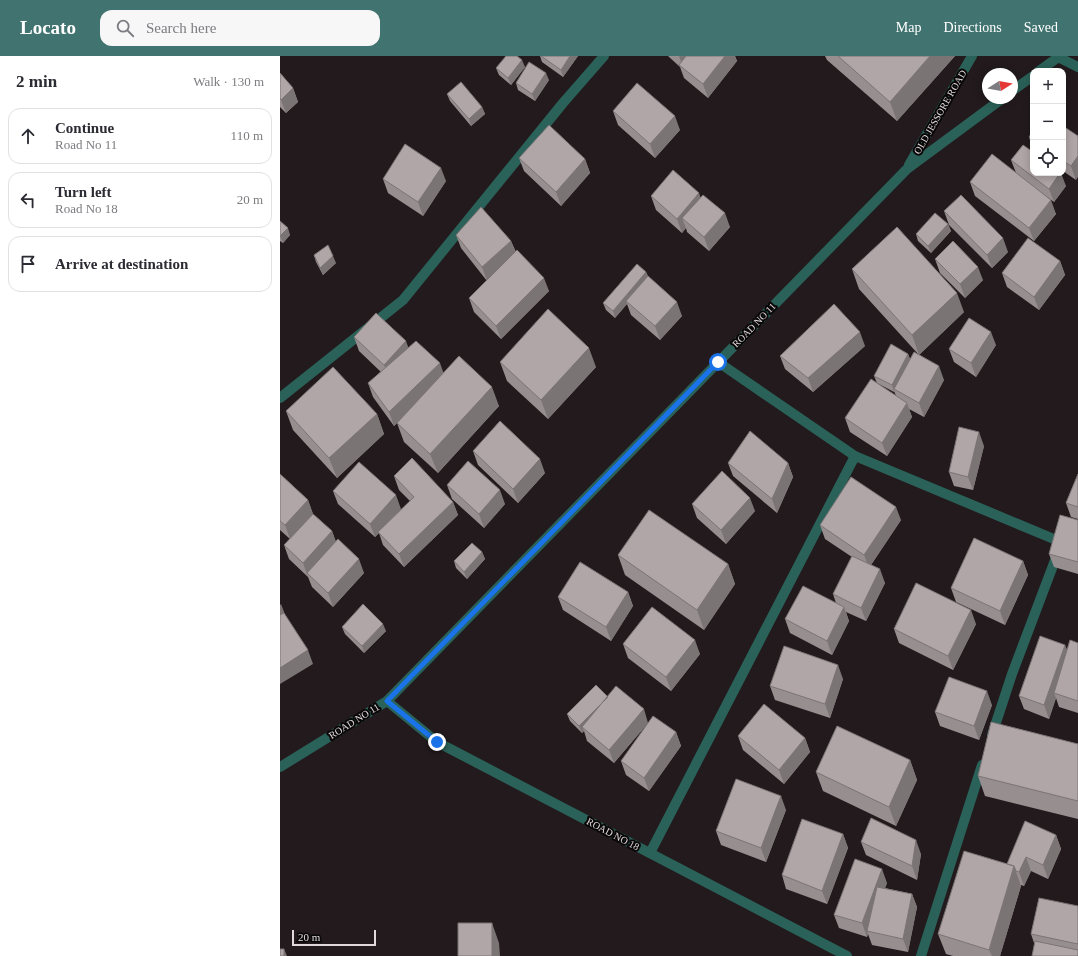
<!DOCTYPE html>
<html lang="en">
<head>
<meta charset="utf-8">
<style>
	body { margin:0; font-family:Georgia,serif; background:#f7f7f7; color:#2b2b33 }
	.controls { position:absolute; right:12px; top:12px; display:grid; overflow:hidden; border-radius:8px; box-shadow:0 2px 10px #0003 }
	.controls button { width:36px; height:36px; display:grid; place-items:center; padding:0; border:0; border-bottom:1px solid #e1e1e2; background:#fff; color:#2b2b33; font:20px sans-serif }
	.compass { position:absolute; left:702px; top:12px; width:36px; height:36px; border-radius:50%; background:#fff; box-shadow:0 2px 10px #0003; rotate:79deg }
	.scale { position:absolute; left:12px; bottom:10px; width:84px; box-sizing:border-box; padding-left:4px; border:2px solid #e0dadb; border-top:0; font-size:11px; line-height:14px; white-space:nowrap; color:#e0dadb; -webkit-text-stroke:3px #090607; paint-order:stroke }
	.stop { position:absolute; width:12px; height:12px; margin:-9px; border:3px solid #1a73e8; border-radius:50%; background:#fff }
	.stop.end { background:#1a73e8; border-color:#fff; box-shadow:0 1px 4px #0008 }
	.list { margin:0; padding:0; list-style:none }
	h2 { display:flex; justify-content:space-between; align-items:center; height:52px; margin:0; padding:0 16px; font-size:17px }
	h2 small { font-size:13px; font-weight:400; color:#7c7c81 }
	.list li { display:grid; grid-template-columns:26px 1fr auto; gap:12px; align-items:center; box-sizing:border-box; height:56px; margin:0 8px 8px; padding:0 8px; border:1px solid #e1e1e2; border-radius:12px }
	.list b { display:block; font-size:15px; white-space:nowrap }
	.list p { margin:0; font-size:13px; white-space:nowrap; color:#7c7c81 }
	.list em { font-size:13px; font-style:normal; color:#7c7c81 }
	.icon { flex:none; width:22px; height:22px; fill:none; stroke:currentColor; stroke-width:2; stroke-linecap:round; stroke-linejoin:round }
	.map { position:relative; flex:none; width:798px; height:900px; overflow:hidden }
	header { display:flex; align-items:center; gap:24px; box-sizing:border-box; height:56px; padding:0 20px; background:#417470; color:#fff }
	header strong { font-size:19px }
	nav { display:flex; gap:22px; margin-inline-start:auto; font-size:14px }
	.search { width:280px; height:36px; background:#f7f7f7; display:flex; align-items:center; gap:10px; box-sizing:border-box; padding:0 14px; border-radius:12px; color:#7c7c81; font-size:15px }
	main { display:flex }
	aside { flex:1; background:#fff }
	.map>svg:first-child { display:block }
</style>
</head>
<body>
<header>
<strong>Locato</strong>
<div class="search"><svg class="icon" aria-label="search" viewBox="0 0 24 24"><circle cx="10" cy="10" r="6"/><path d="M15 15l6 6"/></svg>Search here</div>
<nav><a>Map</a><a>Directions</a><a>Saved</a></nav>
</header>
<main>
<aside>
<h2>2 min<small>Walk · 130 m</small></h2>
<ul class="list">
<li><svg class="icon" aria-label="ahead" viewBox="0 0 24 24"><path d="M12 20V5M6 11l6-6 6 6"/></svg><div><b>Continue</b><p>Road No 11</p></div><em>110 m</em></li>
<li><svg class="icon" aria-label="left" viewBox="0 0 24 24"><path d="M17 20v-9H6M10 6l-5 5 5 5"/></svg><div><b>Turn left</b><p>Road No 18</p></div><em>20 m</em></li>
<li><svg class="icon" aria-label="arrive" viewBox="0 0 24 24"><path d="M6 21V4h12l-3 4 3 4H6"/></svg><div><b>Arrive at destination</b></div></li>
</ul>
</aside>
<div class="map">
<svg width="798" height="900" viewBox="0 0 798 900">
	<rect width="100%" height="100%" fill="#221a1c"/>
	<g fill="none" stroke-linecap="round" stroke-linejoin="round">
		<!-- minor -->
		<path stroke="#2a6158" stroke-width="10" d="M778 1 798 11
			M438 306 575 400 781 486 798 491
			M0 342 123 244 283 47 324 0
			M712 679 732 618 777 499
			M370 797 575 400
			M641 900 702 709"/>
		<!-- tertiary -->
		<path stroke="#2a6158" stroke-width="10" d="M759 15 780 0
			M732 35 753 20
			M629 109 692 0
			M107 645 157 686 567 900
			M0 711 107 645 627 113 723 42"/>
	</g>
	<!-- wall -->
	<path fill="#978e90" d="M260 0H298L283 21 262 6Z
		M388 0H455L457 5 428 42 404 22 400 11Z
		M545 0H675L617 65 547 4Z
		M245 11 231 29 219 19 216 12Z
		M0 17 13 32 18 46 6 57 0 51Z
		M269 24 255 45 238 34 236 27Z
		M167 38 202 51 205 58 191 70 170 45Z
		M333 55 400 74 375 102 338 69Z
		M783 70 796 124 783 115Z
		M753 75V94L749 81Z
		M239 102 305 103 310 117 281 150 244 115Z
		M731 104 786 130 774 146 763 138 776 158 754 185 695 140 690 126 736 117Z
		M103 123 166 125 143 160 108 137Z
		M371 140 421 141 450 171 429 195 407 176 406 172 402 177 376 154Z
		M664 155 728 196 712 212 669 169Z
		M0 165 10 179 3 187 0 185Z
		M668 168 671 175 651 197 638 185 636 178Z
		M176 179 231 185 236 196 269 235 221 283 194 256 189 242 207 225 181 192Z
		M34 199 56 207 43 219 36 206Z
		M655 203 703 224 685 242 660 217Z
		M780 205 785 219 759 254 727 231 722 217Z
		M572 213 684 256 639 299 579 233Z
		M366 216 368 220 402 260 380 284 351 259 347 248 335 262 326 254 323 247Z
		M74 281 128 292 164 317 219 350 158 417 124 386 117 367 118 366 114 370 93 341 88 327 101 316 79 295Z
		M716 289 696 321 674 306 669 293Z
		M585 290 533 336 505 313 500 300Z
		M628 298 630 303 664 324 644 361 629 353 632 361 607 400 570 376 565 362 616 340 614 335V336L597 327 594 320Z
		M220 306 316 311 268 363 227 325Z
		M6 355 97 358 104 378 57 422 13 374Z
		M704 390 693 434 674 430 669 416Z
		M193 395 265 417 238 447 198 409Z
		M448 407H508L513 421 497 457 453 420Z
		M0 418 28 444 33 458 52 475 56 486 84 517 53 551 32 531 28 521 9 503 4 489 10 483 0 474Z
		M798 418V463L791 461 786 447Z
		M114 420 173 446 178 459 124 511 103 489 99 477 95 481 58 448 53 435 121 453 111 463 130 445 119 434Z
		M167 429 225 448 204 472 172 443Z
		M412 448 475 455 446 488 417 462Z
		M621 464 591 509 605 527 586 565 566 556 569 565 552 599 510 577 505 563 556 547 553 538 572 501 545 483 540 469Z
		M798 464V518L774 511 769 498Z
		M202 496 205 503 187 523 176 512 174 505Z
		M338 499 448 508 455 528 424 574 345 519Z
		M743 505 748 519 725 569 676 546 671 532Z
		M348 536 353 550 331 585 283 554 278 541Z
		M696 568 673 614 619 587 614 573Z
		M62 571 106 575 84 597 65 578Z
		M798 587V657L779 651 776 642 769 663 744 653 739 640 785 589 787 594Z
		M343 588 420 598 391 635 348 602Z
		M563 623 550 662 495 644 490 630Z
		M328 640 368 667 396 676 401 690 369 735 346 719 341 705 368 667 334 707 307 685 304 675 302 677 290 665 287 658Z
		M712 649 699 684 660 670 655 656Z
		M458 680 525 682 530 696 504 728 463 694Z
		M798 688V763L705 740 698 720Z
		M630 704 637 724 616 770 543 735 536 716Z
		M506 754 486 806 441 789 436 775Z
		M563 778 568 792 547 848 506 833 502 819Z
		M776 779 781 793 768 823 751 815 744 830 741 829V830L720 900H673L666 898 658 878 727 808Z
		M581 786 641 798 637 824 586 799Z
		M607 827 605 832 632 838 637 851 628 896 592 889 588 878 587 881 559 872 554 859Z
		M798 850V900L754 887 751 878Z"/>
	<!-- shaded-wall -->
	<path fill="#7b7475" d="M290 0H298L283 21 281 14Z
		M399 0H415L403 11Z
		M445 0H455L457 5 428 42 423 28Z
		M650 0H675L617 65 610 46Z
		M242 4 245 11 231 29 228 22Z
		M266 17 269 24 255 45 252 38Z
		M13 32 18 46 6 57 1 44Z
		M202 51 205 58 191 70 189 63Z
		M395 60 400 74 375 102 370 88Z
		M798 100V121L796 124 791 110Z
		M305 103 310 117 281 150 276 136Z
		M161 112 166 125 143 160 138 146Z
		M780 117H781L786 130 774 146 769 133Z
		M419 137 424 151 402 162 406 172 402 177 397 163Z
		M771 144 776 158 754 185 749 172Z
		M445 157 450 171 429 195 424 181Z
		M668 168 671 175 651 197 648 190Z
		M8 172 10 179 3 187 0 180Z
		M723 182 728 196 712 212 707 199Z
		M231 185 236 198 207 225 202 211Z
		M53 200 56 207 43 219 40 212Z
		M780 205 785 219 759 254 754 241Z
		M698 211 703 224 685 242 680 228Z
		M366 216 369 223 346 245 347 248 335 262 333 255Z
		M264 222 269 235 221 283 216 270Z
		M677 237 684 256 639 299 632 279Z
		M397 246 402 260 380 284 375 270Z
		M580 276 585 290 533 336 528 322Z
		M711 276 716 289 696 321 691 307Z
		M126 285 131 299 109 323 104 309Z
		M309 292 316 311 268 363 261 344Z
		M628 298 631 305 614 333V336L612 329Z
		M160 307 165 321 114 370 109 356Z
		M659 310 664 324 644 361 639 347Z
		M212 331 219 350 158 417 150 398Z
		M627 347 632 361 607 400 602 387Z
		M97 358 104 378 57 422 49 402Z
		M699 376 704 390 693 434 688 421Z
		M260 403 265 417 238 447 233 433Z
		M508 407 513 421 497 457 492 443Z
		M220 434 225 448 204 472 199 458Z
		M116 439 121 453 99 477 98 476 99 477 95 481 90 468Z
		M470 442 475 455 446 488 441 474Z
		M28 444 33 458 10 483 5 469Z
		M173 446 178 459 124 511 119 498Z
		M616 451 621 464 589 512 584 499Z
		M52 475 57 489 27 517 28 521 23 507Z
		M202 496 205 503 187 523 184 516Z
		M79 503 84 517 53 551 48 537Z
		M743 505 748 519 725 569 720 555Z
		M448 508 455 528 424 574 417 554Z
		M600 513 605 527 586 565 581 552Z
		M348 536 353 550 331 585 326 571Z
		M1 548 6 561 0 567V549Z
		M564 551 569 565 552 599 547 585Z
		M691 554 696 568 673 614 668 600Z
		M103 568 106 575 84 597 82 590Z
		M415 584 420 598 391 635 386 621Z
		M785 589 790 603 774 637 776 642 769 663 764 649Z
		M28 594 33 608 0 628V612Z
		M558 609 563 623 550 662 545 648Z
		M707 635 712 649 699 684 694 670Z
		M328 641 302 671 304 675 302 677 299 670Z
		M364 653 368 667 334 707 329 694Z
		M396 676 401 690 369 735 364 722Z
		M525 682 530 696 504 728 499 714Z
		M630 704 637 724 616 770 609 751Z
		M501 740 506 754 486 806 481 792Z
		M563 778 568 792 547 848 542 835Z
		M776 779 781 793 768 823 763 809Z
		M636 784 641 798 637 824 632 810Z
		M746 801 751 815 744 830 739 816Z
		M734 810 741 830 720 900H712L709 894Z
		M602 813 607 827 589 876 587 875 588 878 587 881 582 867Z
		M632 838 637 851 628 896 623 883Z
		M212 867 219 887 220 900H212Z
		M4 893 7 900H4Z"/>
	<!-- building -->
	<path fill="#b0a5a7" stroke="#7b7475" d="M226 0H237L242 4 228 22 216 12Z
		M261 0H290L281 14Z
		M406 0H445L423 28 399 9Z
		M558 0H650L610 46Z
		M249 6 266 17 252 38 236 27Z
		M0 17 13 32 1 44 0 42Z
		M181 26 202 51 189 63 167 38Z
		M357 27 395 60 370 88 333 55Z
		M269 69 305 103 276 136 239 102Z
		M783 70 798 80V100L791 110 783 105Z
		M753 75V84L749 81Z
		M125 88 161 112 138 146 103 123Z
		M743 89 753 96V117H780L769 133 731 104Z
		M712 98 771 144 749 172 690 126Z
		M393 114 419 137 397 163 371 140Z
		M423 139 445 157 424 181 402 162Z
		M681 139 723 182 707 199 664 155Z
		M201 151 231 185 202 211 176 179Z
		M655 157 668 168 648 190 636 178Z
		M0 165 8 172 0 180Z
		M617 171 677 237 632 279 572 213Z
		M748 182 780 205 754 241 722 217Z
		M673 185 698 211 680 228 655 203Z
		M48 189 53 200 40 212 34 199Z
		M237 194 264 222 216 270 189 242Z
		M357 208 366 216 333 255 323 247Z
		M368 220 397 246 375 270 346 245Z
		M554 248 580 276 528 322 500 300Z
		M268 253 309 292 261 344 220 306Z
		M96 257 126 285 104 309 74 281Z
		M689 262 711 276 691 307 669 293Z
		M136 285 160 307 109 356 88 327Z
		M611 288 628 298 612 329 594 320Z
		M634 296 659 310 639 347 614 333Z
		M179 300 212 331 150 398 117 367Z
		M53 311 97 358 49 402 6 355Z
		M591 323 627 347 602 387 565 362Z
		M220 365 260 403 233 433 193 395Z
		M679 371 699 376 688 421 669 416Z
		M470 375 508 407 492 443 448 407Z
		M132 402 173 446 119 498 98 476 134 441 114 420Z
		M188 405 220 434 199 458 167 429Z
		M79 406 116 439 90 468 53 435Z
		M442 415 470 442 441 474 412 448Z
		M0 418 28 444 5 469 0 465Z
		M798 418V451L786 447Z
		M571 421 616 451 584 499 540 469Z
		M369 454 448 508 417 554 338 499Z
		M33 458 52 475 23 507 4 489Z
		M780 459 798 464V506L769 498Z
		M694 482 743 505 720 555 671 532Z
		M58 483 79 503 48 537 27 517Z
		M192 487 202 496 184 516 174 505Z
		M572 500 600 513 581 552 553 538Z
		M300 506 348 536 326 571 278 541Z
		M636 527 691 554 668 600 614 573Z
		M523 530 564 551 547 585 505 563Z
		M83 548 103 568 82 590 62 571Z
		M372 551 415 584 386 621 343 588Z
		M4 557 28 594 0 612V559Z
		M760 580 785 589 764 649 739 640Z
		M790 584 798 587V645L774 637Z
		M504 590 558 609 545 648 490 630Z
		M669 621 707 635 694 670 655 656Z
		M316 629 328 641 299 670 287 658Z
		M336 630 364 653 329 694 302 671Z
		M484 648 525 682 499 714 458 680Z
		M373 660 396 676 364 722 341 705Z
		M711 666 798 688V745L698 720Z
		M557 670 630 704 609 751 536 716Z
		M456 723 501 740 481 792 436 775Z
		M591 762 636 784 632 810 581 786Z
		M522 763 563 778 542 835 502 819Z
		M745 765 776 779 763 809 746 801 739 816 736 815 734 810 727 808Z
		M684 795 734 810 709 894 658 878Z
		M575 803 602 813 582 867 554 859Z
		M597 831 632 838 623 883 587 875Z
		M759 842 798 850V888L751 878Z
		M178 867H212V900H178Z
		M755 885 798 894V900H752Z
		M0 893H4V900H0Z"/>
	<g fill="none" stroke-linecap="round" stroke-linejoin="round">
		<!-- route -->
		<path stroke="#1a73e8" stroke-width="5" d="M157 686 107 645 438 306"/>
	</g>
	<g text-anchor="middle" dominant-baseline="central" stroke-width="4" stroke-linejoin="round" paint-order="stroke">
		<!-- street labels -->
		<g font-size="10" fill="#e0dadb" stroke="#090607">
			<text transform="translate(660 56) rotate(-60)">OLD JESSORE ROAD</text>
			<text transform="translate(474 269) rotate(-46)">ROAD NO 11</text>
			<text transform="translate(74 665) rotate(-32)">ROAD NO 11</text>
			<text transform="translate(333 778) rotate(28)">ROAD NO 18</text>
		</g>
	</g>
</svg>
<div class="controls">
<button>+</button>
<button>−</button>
<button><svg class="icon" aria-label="locate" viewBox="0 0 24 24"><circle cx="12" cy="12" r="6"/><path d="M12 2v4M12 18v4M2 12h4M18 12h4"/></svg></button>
</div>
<svg class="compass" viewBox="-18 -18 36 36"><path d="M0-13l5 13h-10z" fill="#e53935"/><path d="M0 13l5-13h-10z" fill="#7c7c81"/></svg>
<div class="scale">20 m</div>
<div class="stop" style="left:438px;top:306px"></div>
<div class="stop end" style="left:157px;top:686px"></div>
</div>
</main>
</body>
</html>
